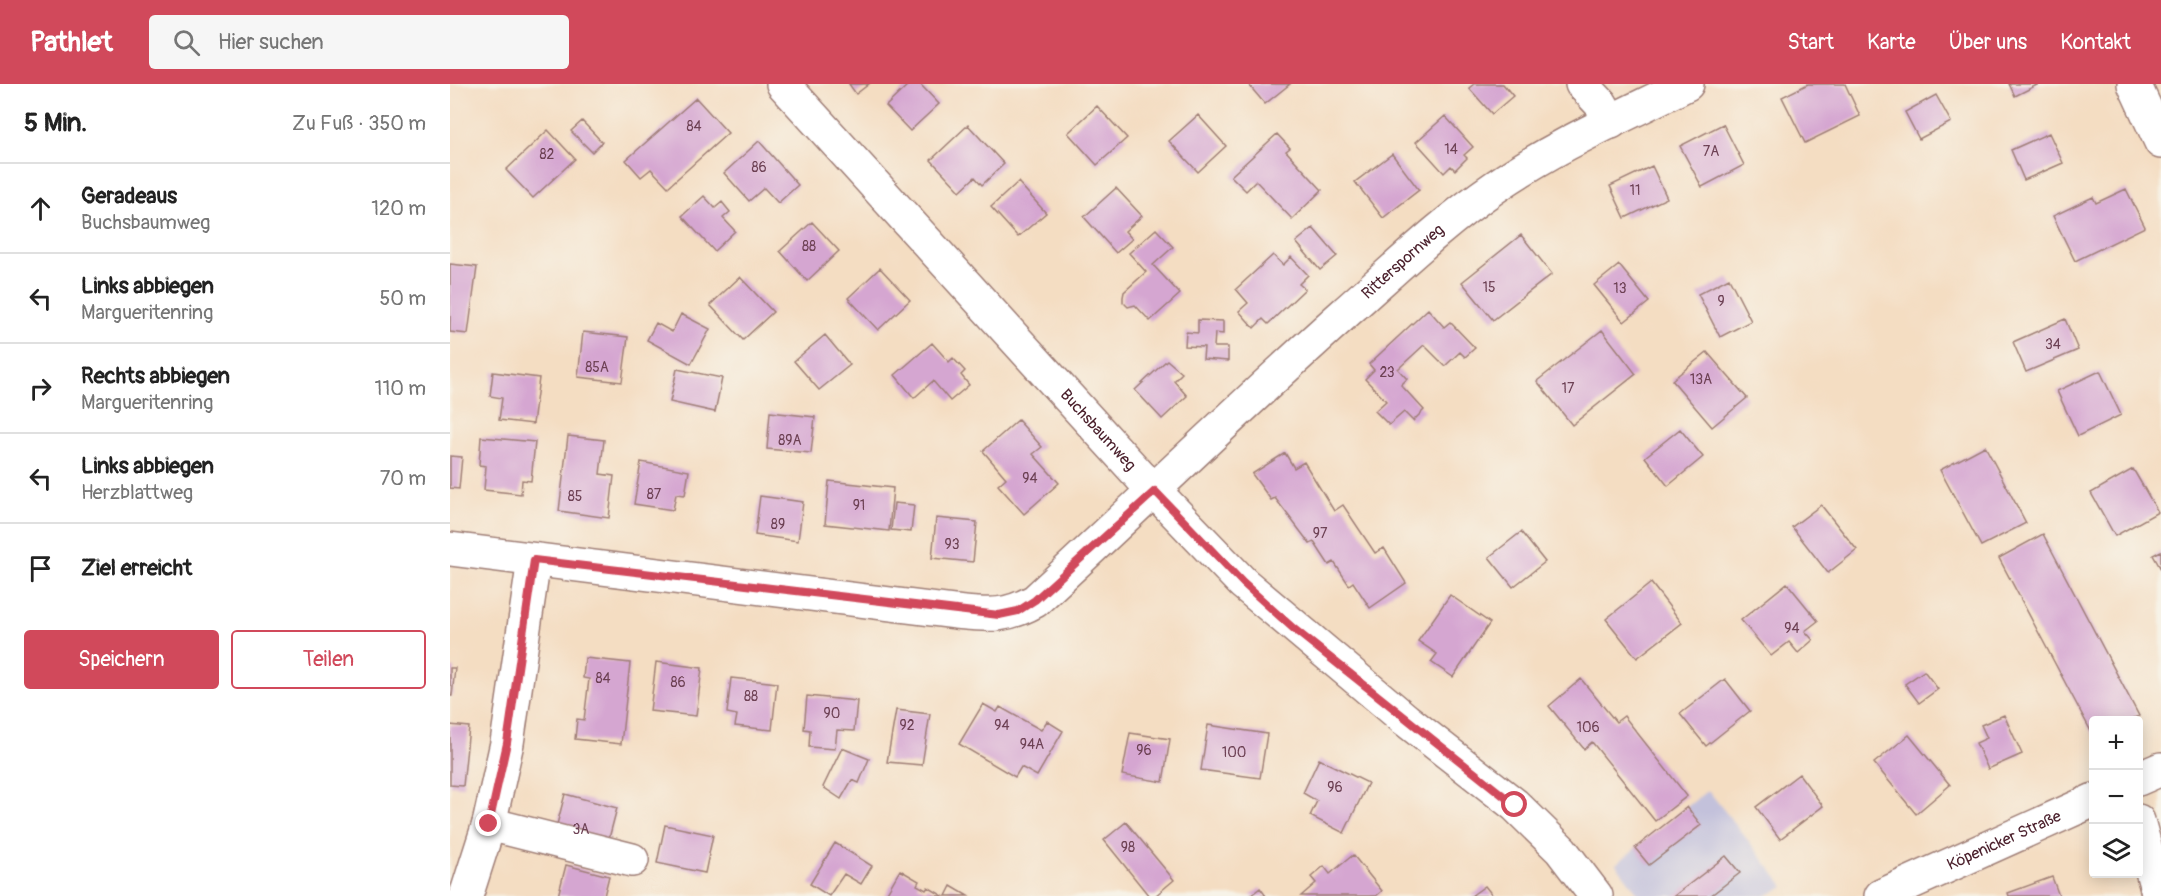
<!DOCTYPE html>
<html lang="de">
<head>
<meta charset="utf-8">
<style>
	body { margin:0; font-family:Pangolin,sans-serif; background:#f6f6f6; color:#222 }
	.controls { position:absolute; right:18px; bottom:18px; display:grid; overflow:hidden; border-radius:6px; box-shadow:0 3px 15px #0003 }
	.controls button { width:54px; height:54px; display:grid; place-items:center; padding:0; border:0; border-bottom:2px solid #e0e0e0; background:#fff; color:#222; font:30px sans-serif }
	.stop { position:absolute; width:18px; height:18px; margin:-14px; border:4px solid #d1495b; border-radius:50%; background:#fff }
	.stop.end { background:#d1495b; border-color:#fff; box-shadow:0 2px 6px #0008 }
	.list { margin:0; padding:0; list-style:none }
	h2 { display:flex; justify-content:space-between; align-items:center; height:78px; margin:0; padding:0 24px; font-size:26px }
	h2 small { font-size:20px; font-weight:400; color:#767676 }
	.list li { display:grid; grid-template-columns:39px 1fr auto; gap:18px; align-items:center; box-sizing:border-box; height:90px; padding:0 24px; border-top:2px solid #e0e0e0 }
	.list b { display:block; font-size:22px; white-space:nowrap }
	.list p { margin:0; font-size:20px; white-space:nowrap; color:#767676 }
	.list em { font-size:20px; font-style:normal; color:#767676 }
	.actions { display:flex; gap:12px; padding:18px 24px }
	.actions a { flex:1; padding:14px 0; border:2px solid #d1495b; border-radius:6px; text-align:center; font-size:21px; color:#d1495b }
	.actions .main { background:#d1495b; color:#fff }
	.icon { flex:none; width:33px; height:33px; fill:none; stroke:currentColor; stroke-width:2; stroke-linecap:round; stroke-linejoin:round }
	.map { position:relative; flex:none; width:1711px; height:812px; overflow:hidden }
	header { display:flex; align-items:center; gap:36px; box-sizing:border-box; height:84px; padding:0 30px; background:#d1495b; color:#fff }
	header strong { font-size:28px }
	nav { display:flex; gap:33px; margin-inline-start:auto; font-size:21px }
	.search { width:420px; height:54px; background:#f6f6f6; display:flex; align-items:center; gap:15px; box-sizing:border-box; padding:0 21px; border-radius:6px; color:#767676; font-size:22px }
	main { display:flex }
	aside { flex:1; background:#fff }
	.map>svg:first-child { display:block }
</style>
</head>
<body>
<header>
<strong>Pathlet</strong>
<div class="search"><svg class="icon" aria-label="search" viewBox="0 0 24 24"><circle cx="10" cy="10" r="6"/><path d="M15 15l6 6"/></svg>Hier suchen</div>
<nav><a>Start</a><a>Karte</a><a>Über uns</a><a>Kontakt</a></nav>
</header>
<main>
<aside>
<h2>5 Min.<small>Zu Fuß · 350 m</small></h2>
<ul class="list">
<li><svg class="icon" aria-label="ahead" viewBox="0 0 24 24"><path d="M12 20V5M6 11l6-6 6 6"/></svg><div><b>Geradeaus</b><p>Buchsbaumweg</p></div><em>120 m</em></li>
<li><svg class="icon" aria-label="left" viewBox="0 0 24 24"><path d="M17 20v-9H6M10 6l-5 5 5 5"/></svg><div><b>Links abbiegen</b><p>Margueritenring</p></div><em>50 m</em></li>
<li><svg class="icon" aria-label="right" viewBox="0 0 24 24"><path d="M7 20v-9h11M14 6l5 5-5 5"/></svg><div><b>Rechts abbiegen</b><p>Margueritenring</p></div><em>110 m</em></li>
<li><svg class="icon" aria-label="left" viewBox="0 0 24 24"><path d="M17 20v-9H6M10 6l-5 5 5 5"/></svg><div><b>Links abbiegen</b><p>Herzblattweg</p></div><em>70 m</em></li>
<li><svg class="icon" aria-label="arrive" viewBox="0 0 24 24"><path d="M6 21V4h12l-3 4 3 4H6"/></svg><div><b>Ziel erreicht</b></div></li>
</ul>
<div class="actions"><a class="main">Speichern</a><a>Teilen</a></div>
</aside>
<div class="map">
<svg width="1711" height="812" viewBox="0 0 1711 812">
	<rect width="100%" height="100%" fill="#f7f3e8"/>
	<filter id="ink" filterUnits="userSpaceOnUse"><feTurbulence type="fractalNoise" baseFrequency=".0167" numOctaves="2"/><feDisplacementMap in="SourceGraphic" scale="12" xChannelSelector="R" yChannelSelector="G"/><feConvolveMatrix kernelMatrix="1 2 1 2 8 2 1 2 1" color-interpolation-filters="sRGB"/></filter>
	<filter id="wash" filterUnits="userSpaceOnUse"><feTurbulence type="fractalNoise" baseFrequency=".008" numOctaves="4" result="noise"/><feDisplacementMap in="SourceGraphic" scale="24" xChannelSelector="R" yChannelSelector="G"/><feGaussianBlur stdDeviation="1.35" result="paint"/><feColorMatrix in="noise" values="0 0 0 0 0 0 0 0 0 0 0 0 0 0 0 0 0 1.4 0 .05"/><feComposite in="paint" operator="in"/></filter>
	<g filter="url(#wash)">
		<rect width="100%" height="100%" fill="#f4ddc2"/>
		<!-- industrial -->
		<path fill="#c3c1db" d="M1258 706 1335 803 1315 812H1190L1166 780Z"/>
		<g id="blocks">
			<!-- building -->
			<path fill="#d5a6d1" d="M399 0H419L406 10Z
				M459 0H470L489 20 460 47 436 22Z
				M798 0H840L815 20Z
				M1024 0H1053L1063 12 1042 30 1019 4Z
				M1358 0H1395L1410 32 1355 59 1332 13Z
				M1559 0H1589L1565 12Z
				M1486 11 1501 38 1469 55 1455 28Z
				M246 14 278 49 218 103 201 85 191 93 176 76Z
				M647 22 677 54 647 81 618 49Z
				M748 31 776 62 748 88 719 57Z
				M995 32 1023 63 1014 71 1017 74 1005 86 1001 82 994 89 966 58Z
				M132 37 152 58 142 68 121 47Z
				M1273 40 1294 81 1252 103 1230 62Z
				M518 41 554 80 532 101 525 93 510 107 481 76Z
				M98 46 125 75 83 114 56 86Z
				M1599 49 1613 79 1574 96 1561 66Z
				M827 50 840 64 836 67 872 106 842 135 806 97 796 107 781 92Z
				M309 57 348 101 328 119 314 104 299 117 274 89Z
				M942 70 969 106 933 134 905 98Z
				M1202 82 1217 114 1175 134 1160 102Z
				M568 98 596 129 568 153 541 123Z
				M666 104 692 132 675 147 682 155 666 169 634 133Z
				M1676 105 1695 143 1625 177 1603 132 1643 113 1646 119Z
				M254 112 265 124 272 118 280 128 273 134 285 147 264 167 232 132Z
				M362 138 389 167 357 197 330 167Z
				M863 144 887 172 870 186 846 158Z
				M706 145 723 163 703 181 730 210 700 237 685 221 678 223 673 218V213L674 208 696 188 679 169Z
				M1071 151 1102 190 1043 236 1012 198Z
				M823 171 833 181 841 173 858 191 849 200 855 205 818 240 813 235 804 244 789 227 798 219 786 205Z
				M0 180 27 183 18 250 0 248Z
				M1169 181 1199 218 1174 238 1144 201Z
				M430 184 460 216 428 246 398 214Z
				M290 193 323 228 293 256 260 221Z
				M1279 194 1301 237 1270 253 1248 210Z
				M978 225 994 243 1000 238 1025 264 1015 273 1010 268 995 282 974 261 948 285 957 295 951 301 974 326 963 337 954 328 939 341 925 327 936 317 915 295 924 286 919 280Z
				M231 230 260 245 241 280 197 256 206 239 222 248Z
				M1615 235 1628 266 1576 288 1563 258Z
				M748 236 773 237V250L765 249 764 263H778V277L753 275 754 263 735 262 736 248 748 249Z
				M1152 246 1186 290 1122 341 1087 297Z
				M133 248 178 253 172 298 128 293Z
				M375 251 400 281 369 306 344 277Z
				M482 259 499 278 503 274 515 287 511 291 519 301 500 317 483 297 464 314 445 291Z
				M1257 268 1297 314 1262 343 1222 296Z
				M717 276 732 289 724 297 737 312 712 335 685 306Z
				M227 285 272 294 265 328 220 318Z
				M1650 287 1671 331 1628 352 1607 307Z
				M43 288 89 294 83 340 49 336 52 314 40 312Z
				M320 328 365 333 361 369 317 365Z
				M568 336 592 363 583 370 609 399 574 430 548 401 556 394 533 367Z
				M1230 345 1253 373 1218 402 1195 373Z
				M118 352 154 356 150 390 164 392 159 434 109 427Z
				M31 353 85 358 81 397 72 396 71 410 34 406 36 382 29 381Z
				M1535 362 1576 439 1531 462 1490 386Z
				M835 369 844 384 854 378 884 427 893 421 925 469 934 464 956 499 920 524 903 498 899 501 884 478 879 481 864 458 860 460 825 414 821 416 802 390Z
				M0 372 12 373 9 405 0 404Z
				M191 378 239 387 235 411 226 410 223 426 184 420Z
				M1683 385 1708 428 1665 452 1641 409Z
				M379 397 443 404 439 447 375 440Z
				M310 412 353 418 348 457 305 451Z
				M444 419 464 421 461 448 441 446Z
				M1371 421 1407 466 1378 489 1342 443Z
				M486 434 527 438 523 478 482 474Z
				M1071 448 1095 478 1063 503 1039 473Z
				M1593 450 1689 632 1680 636H1644V653L1549 474Z
				M1711 467V485L1703 471Z
				M1201 499 1232 539 1187 574 1156 535Z
				M1337 499 1368 537 1355 547 1363 556 1348 569 1339 558 1321 572 1291 536Z
				M1000 511 1040 539 1003 593 981 578 987 570 968 557Z
				M135 574 180 579 171 660 125 655 127 635 134 636 139 595 133 594Z
				M206 578 252 584 246 632 200 627Z
				M0 584H5L2 612H0Z
				M1474 587 1488 605 1469 619 1455 600Z
				M281 594 327 599 322 646 285 642 287 631 277 629Z
				M1131 595 1166 638 1174 632 1237 712 1205 737 1142 658 1134 665 1099 622Z
				M1275 595 1300 627 1256 662 1230 630Z
				M357 612 407 617 404 647 387 646 385 665 359 663 360 646 354 645Z
				M533 620 547 628 550 623 591 646 597 637 613 647 587 692 571 683 565 693 509 660Z
				M446 626 480 630 472 681 437 678Z
				M1554 631 1572 670 1538 685 1526 659 1537 654 1531 641Z
				M0 641 19 643 13 702 0 701Z
				M758 641 817 650 810 694 751 686Z
				M680 649 720 655 713 698 672 691Z
				M1459 651 1500 701 1466 730 1424 679Z
				M392 664 419 675 409 699 402 696 391 715 373 703Z
				M869 675 918 699 894 749 860 732 867 717 853 709Z
				M1349 690 1373 722 1330 755 1306 723Z
				M115 710 167 724 156 766 104 752Z
				M1237 723 1251 741 1199 781 1185 764Z
				M676 738 724 796 705 812H699L654 756Z
				M215 741 263 751 255 789 207 779Z
				M385 759 422 782 411 800 394 790 379 812 360 800Z
				M903 771 932 807 926 812H851L866 799 861 793 874 782 880 790Z
				M1276 772 1290 789 1260 812H1224Z
				M116 781 159 792 154 812H108Z
				M450 786 469 797 467 801 476 806 478 803 493 812H435Z
				M1602 793 1609 812H1559L1558 809Z
				M501 802 518 812H496Z
				M1035 802 1043 812H1021Z
				M810 804 816 812H800Z"/>
		</g>
	</g>
	<g filter="url(#ink)">
		<use href="#blocks" fill-opacity="0" stroke="#9f7e76" stroke-width="1.5"/>
		<g fill="none" stroke-linecap="round" stroke-linejoin="round">
			<!-- minor casing -->
			<g stroke="#9f7e76" stroke-width="36">
				<g id="minor">
					<path id="s1" d="M333 0 690 392 793 499 956 636 1065 721 1111 766 1146 812"/>
					<path d="M1132 0 1151 20 1161 38"/>
					<path d="M1684 0 1711 58"/>
					<path id="s2" d="M0 465 505 528C538 531 555 534 585 517 689 421 790 323 895 229 944 186 991 140 1045 103 1104 62 1173 32 1237 0"/>
					<path d="M1688 695 1711 685"/>
					<path d="M1688 737 1709 812"/>
					<path d="M39 740 182 776"/>
					<path d="M16 812 39 740 57 659 84 476"/>
					<path id="s3" d="M1431 812 1644 716"/>
				</g>
			</g>
			<!-- minor -->
			<use href="#minor" stroke="#fff" stroke-width="33"/>
		</g>
	</g>
	<g fill="none" stroke-linecap="round" stroke-linejoin="round" filter="url(#ink)">
		<!-- route -->
		<path stroke="#d1495b" stroke-width="8" d="M39 740 57 659 84 476 549 531 568 527 585 516 705 407 793 499 844 545 1065 721"/>
	</g>
	<g text-anchor="middle" dominant-baseline="central" stroke-width="6" stroke-linejoin="round" paint-order="stroke">
		<!-- number labels -->
		<g font-size="14" fill="#6d4154">
			<text x="244" y="42">84</text>
			<text x="1001" y="65">14</text>
			<text x="1261" y="67">7A</text>
			<text x="97" y="70">82</text>
			<text x="309" y="83">86</text>
			<text x="1185" y="106">11</text>
			<text x="359" y="162">88</text>
			<text x="1039" y="203">15</text>
			<text x="1170" y="204">13</text>
			<text x="1271" y="217">9</text>
			<text x="1603" y="260">34</text>
			<text x="147" y="283">85A</text>
			<text x="937" y="288">23</text>
			<text x="1251" y="295">13A</text>
			<text x="1118" y="304">17</text>
			<text x="340" y="356">89A</text>
			<text x="580" y="394">94</text>
			<text x="204" y="410">87</text>
			<text x="125" y="412">85</text>
			<text x="409" y="421">91</text>
			<text x="328" y="440">89</text>
			<text x="870" y="449">97</text>
			<text x="502" y="460">93</text>
			<text x="1342" y="544">94</text>
			<text x="153" y="594">84</text>
			<text x="228" y="598">86</text>
			<text x="301" y="612">88</text>
			<text x="382" y="629">90</text>
			<text x="457" y="641">92</text>
			<text x="552" y="641">94</text>
			<text x="1138" y="643">106</text>
			<text x="582" y="660">94A</text>
			<text x="694" y="666">96</text>
			<text x="784" y="668">100</text>
			<text x="885" y="703">96</text>
			<text x="131" y="745">3A</text>
			<text x="678" y="763">98</text>
		</g>
		<!-- street labels -->
		<g font-size="16" fill="#4a1f2b" stroke="#f7f3e8">
			<text stroke="none"><textPath href="#s2" startOffset="1092">Ritterspornweg</textPath></text>
			<text stroke="none"><textPath href="#s1" startOffset="468">Buchsbaumweg</textPath></text>
			<text stroke="none"><textPath href="#s3" startOffset="135">Köpenicker Straße</textPath></text>
		</g>
	</g>
</svg>
<div class="controls">
<button>+</button>
<button>−</button>
<button><svg class="icon" aria-label="layers" viewBox="0 0 24 24"><path d="M12 4l9 5-9 5-9-5zM3 14l9 5 9-5"/></svg></button>
</div>
<div class="stop" style="left:1065px;top:721px"></div>
<div class="stop end" style="left:39px;top:740px"></div>
</div>
</main>
</body>
</html>
